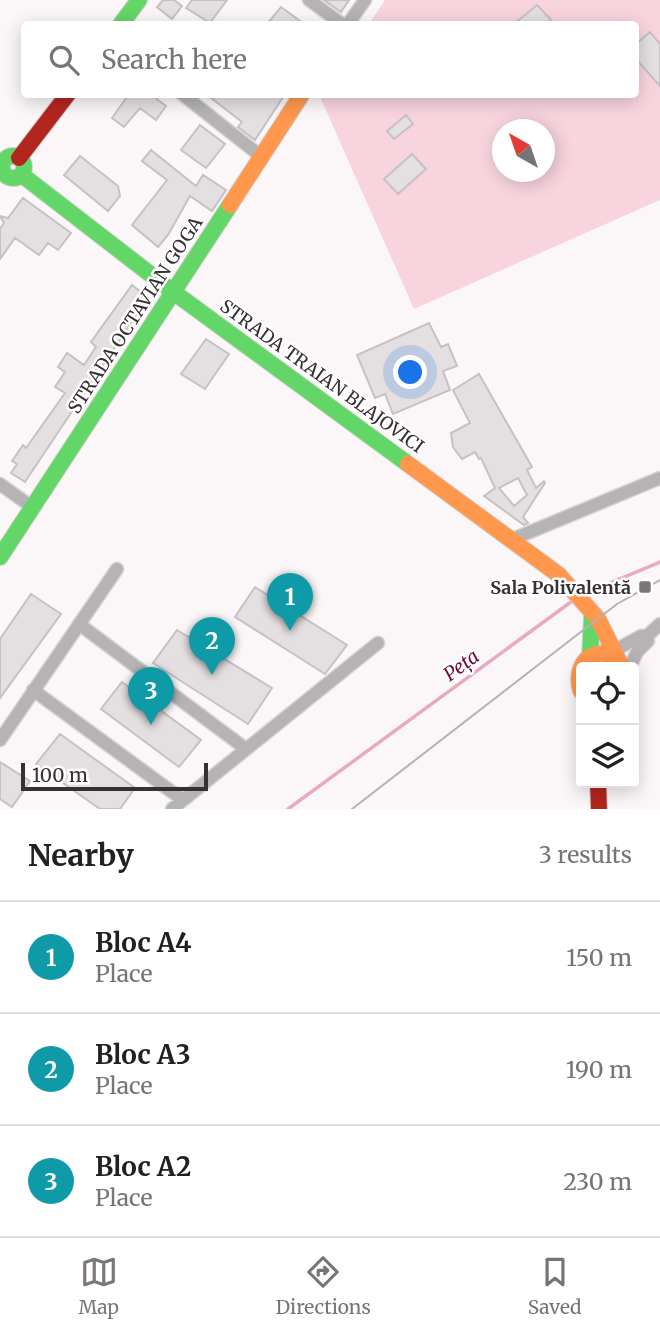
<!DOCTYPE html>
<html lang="en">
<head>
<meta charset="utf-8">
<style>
	body { margin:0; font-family:Merriweather,serif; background:#f2f2f2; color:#202124 }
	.controls { position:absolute; right:21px; bottom:21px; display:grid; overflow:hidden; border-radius:7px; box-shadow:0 4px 18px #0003 }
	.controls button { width:63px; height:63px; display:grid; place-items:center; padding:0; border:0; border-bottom:2px solid #e0e0e0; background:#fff; color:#202124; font:35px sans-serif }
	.compass { position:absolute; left:492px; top:119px; width:63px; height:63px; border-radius:50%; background:#fff; box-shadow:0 4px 18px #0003; rotate:320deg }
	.scale { position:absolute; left:21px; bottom:18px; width:187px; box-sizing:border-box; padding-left:7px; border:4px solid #373032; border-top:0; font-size:19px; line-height:24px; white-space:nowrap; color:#373032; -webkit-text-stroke:5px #fff; paint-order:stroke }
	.you { position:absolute; left:411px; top:373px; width:24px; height:24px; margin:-18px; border:5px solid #fff; border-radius:50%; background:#1a73e8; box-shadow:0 0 0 10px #1a73e833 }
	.badge { display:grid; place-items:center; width:46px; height:46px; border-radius:50%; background:#7c7677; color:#fff; font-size:23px; font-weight:700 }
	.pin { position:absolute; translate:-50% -58px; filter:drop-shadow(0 2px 4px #0008) }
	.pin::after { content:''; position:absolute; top:37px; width:24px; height:21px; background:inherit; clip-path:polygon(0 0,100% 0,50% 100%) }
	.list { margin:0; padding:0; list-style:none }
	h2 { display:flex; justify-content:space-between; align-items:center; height:91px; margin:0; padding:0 28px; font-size:30px }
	h2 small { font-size:23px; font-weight:400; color:#757577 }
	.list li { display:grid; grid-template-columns:46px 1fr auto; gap:21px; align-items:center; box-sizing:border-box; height:112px; padding:0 28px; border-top:2px solid #e0e0e0 }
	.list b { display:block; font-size:26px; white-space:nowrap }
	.list p { margin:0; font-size:23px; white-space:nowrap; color:#757577 }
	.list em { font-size:23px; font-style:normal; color:#757577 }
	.icon { flex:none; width:38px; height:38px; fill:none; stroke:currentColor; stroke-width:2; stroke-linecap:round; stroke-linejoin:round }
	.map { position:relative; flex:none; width:660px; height:809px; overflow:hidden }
	.search { position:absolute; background:#fff; box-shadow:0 4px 18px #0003; left:21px; right:21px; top:21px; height:77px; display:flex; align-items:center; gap:18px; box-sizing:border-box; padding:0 24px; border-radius:7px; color:#757577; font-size:26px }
	.sheet { height:427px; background:#fff }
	nav { display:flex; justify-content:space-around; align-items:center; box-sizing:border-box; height:98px; border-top:2px solid #e0e0e0; background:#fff; font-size:19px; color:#757577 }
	nav a { display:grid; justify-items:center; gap:4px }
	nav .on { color:#7c7677 }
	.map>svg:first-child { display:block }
</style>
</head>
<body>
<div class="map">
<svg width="660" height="809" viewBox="0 0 660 809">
	<rect width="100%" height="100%" fill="#fbf7f8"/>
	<!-- green -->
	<path fill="#f8d4de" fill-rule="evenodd" d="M385 0H660V200L414 309 321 99 323 94H636V24H369ZM503 130H544V172H503Z"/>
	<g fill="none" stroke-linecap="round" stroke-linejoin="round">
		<!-- stream -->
		<path stroke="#e9abbc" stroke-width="3.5" d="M581 595 660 562
			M288 809 575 599"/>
	</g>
	<!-- building -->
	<path fill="#e4dfe0" stroke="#c6c1c2" stroke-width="2" fill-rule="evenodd" d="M163 0H174L182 6 172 19 157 7Z
		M192 0H227L210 23 186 8Z
		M324 0H349L341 12Z
		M537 5 551 20 546 24H514Z
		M281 7 304 24H267Z
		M650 32 660 44V86L635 58V45Z
		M129 94H150L166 106 156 120 140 108 124 127 112 118Z
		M206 94H285L255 140 238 127 242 122Z
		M406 115 413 124 394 139 387 131Z
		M200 125 225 144 206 168 181 150Z
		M151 150 196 186 203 175 226 190 212 211 190 196 168 235 158 247 132 225 167 180 142 161Z
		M412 154 426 169 398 194 384 179Z
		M80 156 118 186 120 196 108 211 64 175Z
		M23 198 71 233 58 250 48 243 39 255 15 238 0 259V229L4 223 0 216 8 218Z
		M132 285 150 299 140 312 139 311 25 482 11 473 17 464 12 461 23 445 26 448 65 393 55 387 65 372 58 367 67 353 84 365 96 347 91 342Z
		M429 323 441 347 448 344 457 366 443 371 450 390 393 414 385 394 375 398 357 355Z
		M206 339 229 354 205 389 181 374Z
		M479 374 532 467 527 470 536 488 544 481 545 483 523 517 528 523 524 525 484 496 495 488 481 458 479 459 475 452 462 459 453 447 451 433 470 423 453 390ZM518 478 527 495 514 506 499 488Z
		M255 587 347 645 325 674 235 617Z
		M31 594 61 614 0 698V639Z
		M177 630 272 688 248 724 153 663Z
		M122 682 201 740 179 767 101 709Z
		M60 734 135 788 120 809H100L36 764Z
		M0 762 30 781 12 807 0 799Z"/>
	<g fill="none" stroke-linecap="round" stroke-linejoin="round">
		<!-- street casing -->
		<g stroke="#d7d4d4" stroke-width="15">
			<path id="street" d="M309 0 342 24
				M348 24 365 0
				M182 94 262 157
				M0 484 32 507
				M513 539 660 478
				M79 624 246 749
				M608 654 641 636H647L660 624
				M630 667 637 652 648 641 647 636
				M33 690 183 800
				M0 740 117 569
				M172 809 378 643"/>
		</g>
		<!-- fast casing -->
		<g stroke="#d7d4d4" stroke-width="18">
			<path id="fast" d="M121 24 139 0
				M2 167a11 11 0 1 1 22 0a11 11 0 1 1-22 0Z
				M22 175 172 291 408 464
				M0 557 230 205
				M590 656 592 615"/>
		</g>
		<!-- slow casing -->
		<g stroke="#d7d4d4" stroke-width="18">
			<path id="slow" d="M230 205 302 94
				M408 464 559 575 598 619 618 659
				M581 691C575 674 583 650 606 654 611 655 616 660 621 663"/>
		</g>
		<!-- jam casing -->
		<g stroke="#d7d4d4" stroke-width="18">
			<path id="jam" d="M19 158 68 94
				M598 783 599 809"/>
		</g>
		<!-- street -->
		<use href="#street" stroke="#b5b3b3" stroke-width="12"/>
		<!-- fast -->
		<use href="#fast" stroke="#63d668" stroke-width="16"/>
		<!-- slow -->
		<use href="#slow" stroke="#ff974d" stroke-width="16"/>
		<!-- jam -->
		<use href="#jam" stroke="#b3261e" stroke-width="16"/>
		<!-- tram -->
		<path stroke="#b5b2b2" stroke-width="2" d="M352 809 617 604 660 580"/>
	</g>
	<!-- markers -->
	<rect fill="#7c7677" stroke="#fff" stroke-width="2.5" x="638" y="580" width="14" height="14" rx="3.5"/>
	<g text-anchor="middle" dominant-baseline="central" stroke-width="5" stroke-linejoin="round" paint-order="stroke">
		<!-- street labels -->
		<g font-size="18" fill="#373032" stroke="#fff">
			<text transform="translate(135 315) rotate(-57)">STRADA OCTAVIAN GOGA</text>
			<text transform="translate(322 376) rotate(36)">STRADA TRAIAN BLAJOVICI</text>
		</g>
		<!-- poi labels -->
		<g font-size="18" font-weight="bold" fill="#373032" stroke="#fff" text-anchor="end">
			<text x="631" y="587">Sala Polivalentă</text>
		</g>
		<!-- water labels -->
		<g font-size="19" font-style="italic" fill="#720738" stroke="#fff">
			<text transform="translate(461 665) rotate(-36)">Peța</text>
		</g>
	</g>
</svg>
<div class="controls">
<button><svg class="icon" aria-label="locate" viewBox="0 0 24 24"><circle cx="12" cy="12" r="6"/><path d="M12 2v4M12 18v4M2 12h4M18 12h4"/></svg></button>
<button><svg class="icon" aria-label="layers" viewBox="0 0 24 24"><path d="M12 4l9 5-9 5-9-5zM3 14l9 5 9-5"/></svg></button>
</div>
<svg class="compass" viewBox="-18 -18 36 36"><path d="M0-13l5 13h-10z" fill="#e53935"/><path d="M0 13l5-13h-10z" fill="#757577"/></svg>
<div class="scale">100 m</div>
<div class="you"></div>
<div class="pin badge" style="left:290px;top:631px;background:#0f9aa8">1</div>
<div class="pin badge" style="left:212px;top:675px;background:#0f9aa8">2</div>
<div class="pin badge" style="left:151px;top:725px;background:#0f9aa8">3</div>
<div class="search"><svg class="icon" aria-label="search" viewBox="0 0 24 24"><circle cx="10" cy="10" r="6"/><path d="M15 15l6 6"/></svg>Search here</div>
</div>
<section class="sheet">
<h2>Nearby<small>3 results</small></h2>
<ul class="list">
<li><span class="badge" style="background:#0f9aa8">1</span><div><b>Bloc A4</b><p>Place</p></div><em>150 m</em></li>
<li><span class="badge" style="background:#0f9aa8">2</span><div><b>Bloc A3</b><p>Place</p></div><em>190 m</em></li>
<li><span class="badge" style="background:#0f9aa8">3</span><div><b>Bloc A2</b><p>Place</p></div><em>230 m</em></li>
</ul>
</section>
<nav>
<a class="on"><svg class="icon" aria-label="map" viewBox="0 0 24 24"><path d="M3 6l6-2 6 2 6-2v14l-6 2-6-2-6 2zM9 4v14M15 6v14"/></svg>Map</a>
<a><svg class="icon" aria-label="directions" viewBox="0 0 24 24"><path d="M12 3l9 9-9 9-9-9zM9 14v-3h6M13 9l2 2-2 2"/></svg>Directions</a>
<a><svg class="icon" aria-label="saved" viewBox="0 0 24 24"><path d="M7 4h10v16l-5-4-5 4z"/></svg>Saved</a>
</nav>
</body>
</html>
